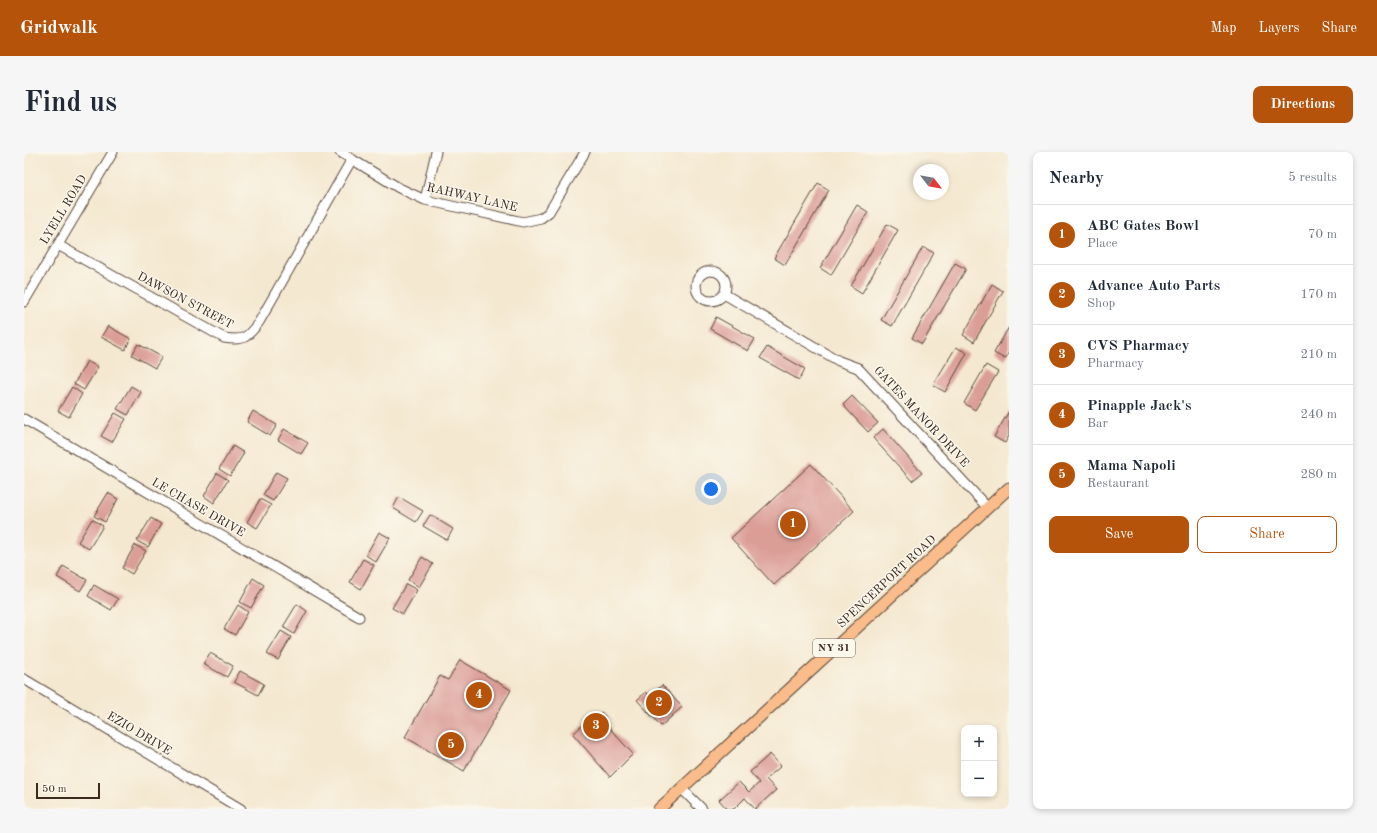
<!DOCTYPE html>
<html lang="en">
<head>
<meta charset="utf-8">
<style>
	body { margin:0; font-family:"Old Standard TT",serif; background:#f6f6f7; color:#1f2937 }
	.controls { position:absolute; right:12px; bottom:12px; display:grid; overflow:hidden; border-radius:8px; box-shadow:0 2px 6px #0003 }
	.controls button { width:36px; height:36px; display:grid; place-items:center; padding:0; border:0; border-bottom:1px solid #e0e1e3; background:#fff; color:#1f2937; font:20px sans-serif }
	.compass { position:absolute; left:889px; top:12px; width:36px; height:36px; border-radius:50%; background:#fff; box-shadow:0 2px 6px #0003; rotate:121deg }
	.scale { position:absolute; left:12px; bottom:10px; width:64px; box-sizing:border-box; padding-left:4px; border:2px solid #3b2a1e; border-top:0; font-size:11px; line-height:14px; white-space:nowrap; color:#3b2a1e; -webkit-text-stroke:3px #fbf7ec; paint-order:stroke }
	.you { position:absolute; left:687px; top:337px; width:14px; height:14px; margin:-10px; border:3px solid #fff; border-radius:50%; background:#1a73e8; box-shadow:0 0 0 6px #1a73e833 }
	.badge { display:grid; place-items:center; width:26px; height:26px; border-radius:50%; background:#b45309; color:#fff; font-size:13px; font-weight:700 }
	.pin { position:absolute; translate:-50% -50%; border:2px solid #fff; box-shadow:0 1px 4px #0006 }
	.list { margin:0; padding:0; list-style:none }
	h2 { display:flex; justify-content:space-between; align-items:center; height:52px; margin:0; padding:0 16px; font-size:17px }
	h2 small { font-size:13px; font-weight:400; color:#747a83 }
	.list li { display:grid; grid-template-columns:26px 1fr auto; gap:12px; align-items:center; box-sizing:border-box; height:60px; padding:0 16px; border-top:1px solid #e0e1e3 }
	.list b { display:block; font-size:15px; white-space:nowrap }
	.list p { margin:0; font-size:13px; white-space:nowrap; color:#747a83 }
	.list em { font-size:13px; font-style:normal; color:#747a83 }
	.actions { display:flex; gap:8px; padding:12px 16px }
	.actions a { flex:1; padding:9px 0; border:1px solid #b45309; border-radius:8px; text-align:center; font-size:14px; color:#b45309 }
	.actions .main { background:#b45309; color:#fff }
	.map { position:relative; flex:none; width:985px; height:657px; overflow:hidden; border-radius:8px }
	header { display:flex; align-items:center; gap:24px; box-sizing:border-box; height:56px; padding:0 20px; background:#b45309; color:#fff }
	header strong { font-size:19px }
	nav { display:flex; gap:22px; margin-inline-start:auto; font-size:14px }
	.intro { display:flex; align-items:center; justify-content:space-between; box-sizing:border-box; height:96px; padding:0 24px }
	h1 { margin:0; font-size:28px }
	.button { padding:10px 18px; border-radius:8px; background:#b45309; color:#fff; font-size:14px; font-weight:700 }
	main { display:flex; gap:24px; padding:0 24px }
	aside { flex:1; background:#fff; border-radius:8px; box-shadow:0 2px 6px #0003 }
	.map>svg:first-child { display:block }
</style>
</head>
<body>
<header>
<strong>Gridwalk</strong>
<nav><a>Map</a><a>Layers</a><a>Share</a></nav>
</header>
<div class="intro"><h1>Find us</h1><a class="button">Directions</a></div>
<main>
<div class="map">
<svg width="985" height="657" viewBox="0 0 985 657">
	<rect width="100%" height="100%" fill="#fbf7ec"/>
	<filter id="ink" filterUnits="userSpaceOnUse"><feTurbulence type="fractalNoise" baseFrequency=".025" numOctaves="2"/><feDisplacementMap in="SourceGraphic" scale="8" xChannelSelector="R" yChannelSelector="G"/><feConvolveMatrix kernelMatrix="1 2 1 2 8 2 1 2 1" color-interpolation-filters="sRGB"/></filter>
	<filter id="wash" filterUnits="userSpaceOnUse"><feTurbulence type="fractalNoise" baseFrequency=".012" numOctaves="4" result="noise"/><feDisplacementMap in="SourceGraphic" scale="16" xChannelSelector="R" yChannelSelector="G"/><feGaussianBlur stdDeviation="0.9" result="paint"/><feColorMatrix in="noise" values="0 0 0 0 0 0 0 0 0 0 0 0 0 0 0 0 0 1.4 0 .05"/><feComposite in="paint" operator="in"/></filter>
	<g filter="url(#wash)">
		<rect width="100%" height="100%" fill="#f4e8d0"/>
		<g id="blocks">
			<!-- building -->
			<path fill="#db9e97" d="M794 31 805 38 761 113 750 106Z
				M833 53 844 60 807 123 796 116Z
				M863 72 874 78 838 141 827 134Z
				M899 95 910 101 868 174 857 168Z
				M931 111 942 117 898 192 888 186Z
				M968 132 979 139 950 190 939 183Z
				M692 165 731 187 724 199 686 177Z
				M84 174 107 187 101 198 77 185Z
				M985 175V200L981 207 970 201Z
				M114 192 138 205 131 216 108 203Z
				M743 195 781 217 775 228 736 206Z
				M932 195 943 201 921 240 909 233Z
				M63 209 74 215 60 238 50 232Z
				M962 213 974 220 951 258 940 251Z
				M107 234 117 240 104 263 93 257Z
				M48 235 58 242 45 265 34 259Z
				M828 244 854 271 844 280 819 253Z
				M229 259 253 273 246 284 223 270Z
				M985 259V284L981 291 970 285Z
				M91 261 102 267 88 290 77 284Z
				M260 277 284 291 277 302 254 288Z
				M859 277 898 321 888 329 849 286Z
				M209 294 220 301 206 324 195 317Z
				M787 312 830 359 750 433 707 386Z
				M252 320 263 326 249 349 239 343Z
				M193 321 204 328 190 351 180 344Z
				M84 341 94 347 81 370 70 364Z
				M375 345 399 359 392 370 369 356Z
				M236 347 247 353 233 376 223 370Z
				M406 363 429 377 423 388 399 374Z
				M127 366 137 372 124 395 113 389Z
				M68 367 79 374 65 397 54 390Z
				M355 380 366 386 352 410 342 403Z
				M111 393 122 399 108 422 98 416Z
				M398 405 409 412 395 435 384 428Z
				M339 407 350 413 337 437 326 430Z
				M39 414 63 428 56 439 33 425Z
				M229 426 240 433 227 456 216 450Z
				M382 432 393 438 379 462 368 456Z
				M70 433 94 447 87 458 64 444Z
				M273 452 283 459 270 482 259 475Z
				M214 453 224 460 211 483 200 477Z
				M257 479 267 485 254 508 243 502Z
				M186 501 209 514 203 525 179 512Z
				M436 508 487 538 440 619 381 585 416 524 424 528Z
				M216 519 240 532 234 543 210 530Z
				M638 533 658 555 637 574 613 548 622 540 626 544Z
				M577 560 582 565 579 569 609 602 586 625 549 582 572 561 574 563Z
				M746 602 757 614 742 627 752 638 731 657 721 646 710 657H703L695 648 715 630 725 640 735 631 726 620Z"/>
		</g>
	</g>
	<g filter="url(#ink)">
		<use href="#blocks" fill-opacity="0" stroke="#574639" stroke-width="1"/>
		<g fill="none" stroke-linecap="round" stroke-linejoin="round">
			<!-- minor casing -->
			<g stroke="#574639" stroke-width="11">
				<path id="minor" d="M316 0 375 36 401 48 499 70 517 66 525 60 561 0
					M401 48 412 0
					M34 93 200 186C220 189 223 186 235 170L328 7
					M672 134a15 15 0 1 1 30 0a15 15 0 1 1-30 0Z
					M700 142 815 209 834 216 963 355
					M0 150 89 0
					M0 267 335 465
					M0 527 217 657
					M657 636 678 657"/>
			</g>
			<!-- major casing -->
			<g stroke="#574639" stroke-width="13">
				<path id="major" d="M635 657 985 336"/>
			</g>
			<!-- minor -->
			<use href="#minor" stroke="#fff" stroke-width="9"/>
			<!-- major -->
			<use href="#major" stroke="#f9bc8a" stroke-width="11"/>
		</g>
	</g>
	<g text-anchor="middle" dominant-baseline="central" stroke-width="3" stroke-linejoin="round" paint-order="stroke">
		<!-- shield labels -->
		<rect fill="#fbf7ec" stroke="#75685c" stroke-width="1" x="789" y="487" width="42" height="18" rx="3"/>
		<g font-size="11" font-weight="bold" fill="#3b2a1e">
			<text x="810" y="496">NY 31</text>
		</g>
		<!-- street labels -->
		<g font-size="12" fill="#3b2a1e" stroke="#fbf7ec">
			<text transform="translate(448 46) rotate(13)">RAHWAY LANE</text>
			<text transform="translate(40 58) rotate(-59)">LYELL ROAD</text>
			<text transform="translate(161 149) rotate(28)">DAWSON STREET</text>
			<text transform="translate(897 265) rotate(47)">GATES MANOR DRIVE</text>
			<text transform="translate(174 356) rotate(30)">LE CHASE DRIVE</text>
			<text transform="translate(863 430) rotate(-43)">SPENCERPORT ROAD</text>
			<text transform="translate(115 582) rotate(31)">EZIO DRIVE</text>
		</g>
	</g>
</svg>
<div class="controls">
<button>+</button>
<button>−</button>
</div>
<svg class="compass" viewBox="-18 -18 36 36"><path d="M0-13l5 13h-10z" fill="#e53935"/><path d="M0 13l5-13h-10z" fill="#747a83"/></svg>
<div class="scale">50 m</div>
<div class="you"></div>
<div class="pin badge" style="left:769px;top:372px">1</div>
<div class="pin badge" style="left:635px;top:551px">2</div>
<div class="pin badge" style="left:572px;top:574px">3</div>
<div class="pin badge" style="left:455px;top:543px">4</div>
<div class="pin badge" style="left:427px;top:593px">5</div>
</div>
<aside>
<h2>Nearby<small>5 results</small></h2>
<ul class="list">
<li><span class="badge">1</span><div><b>ABC Gates Bowl</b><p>Place</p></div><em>70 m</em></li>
<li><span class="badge">2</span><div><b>Advance Auto Parts</b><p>Shop</p></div><em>170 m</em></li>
<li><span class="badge">3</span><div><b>CVS Pharmacy</b><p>Pharmacy</p></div><em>210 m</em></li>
<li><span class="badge">4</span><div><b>Pinapple Jack's</b><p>Bar</p></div><em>240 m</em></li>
<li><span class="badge">5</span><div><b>Mama Napoli</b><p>Restaurant</p></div><em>280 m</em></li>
</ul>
<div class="actions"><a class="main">Save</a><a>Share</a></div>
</aside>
</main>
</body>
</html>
